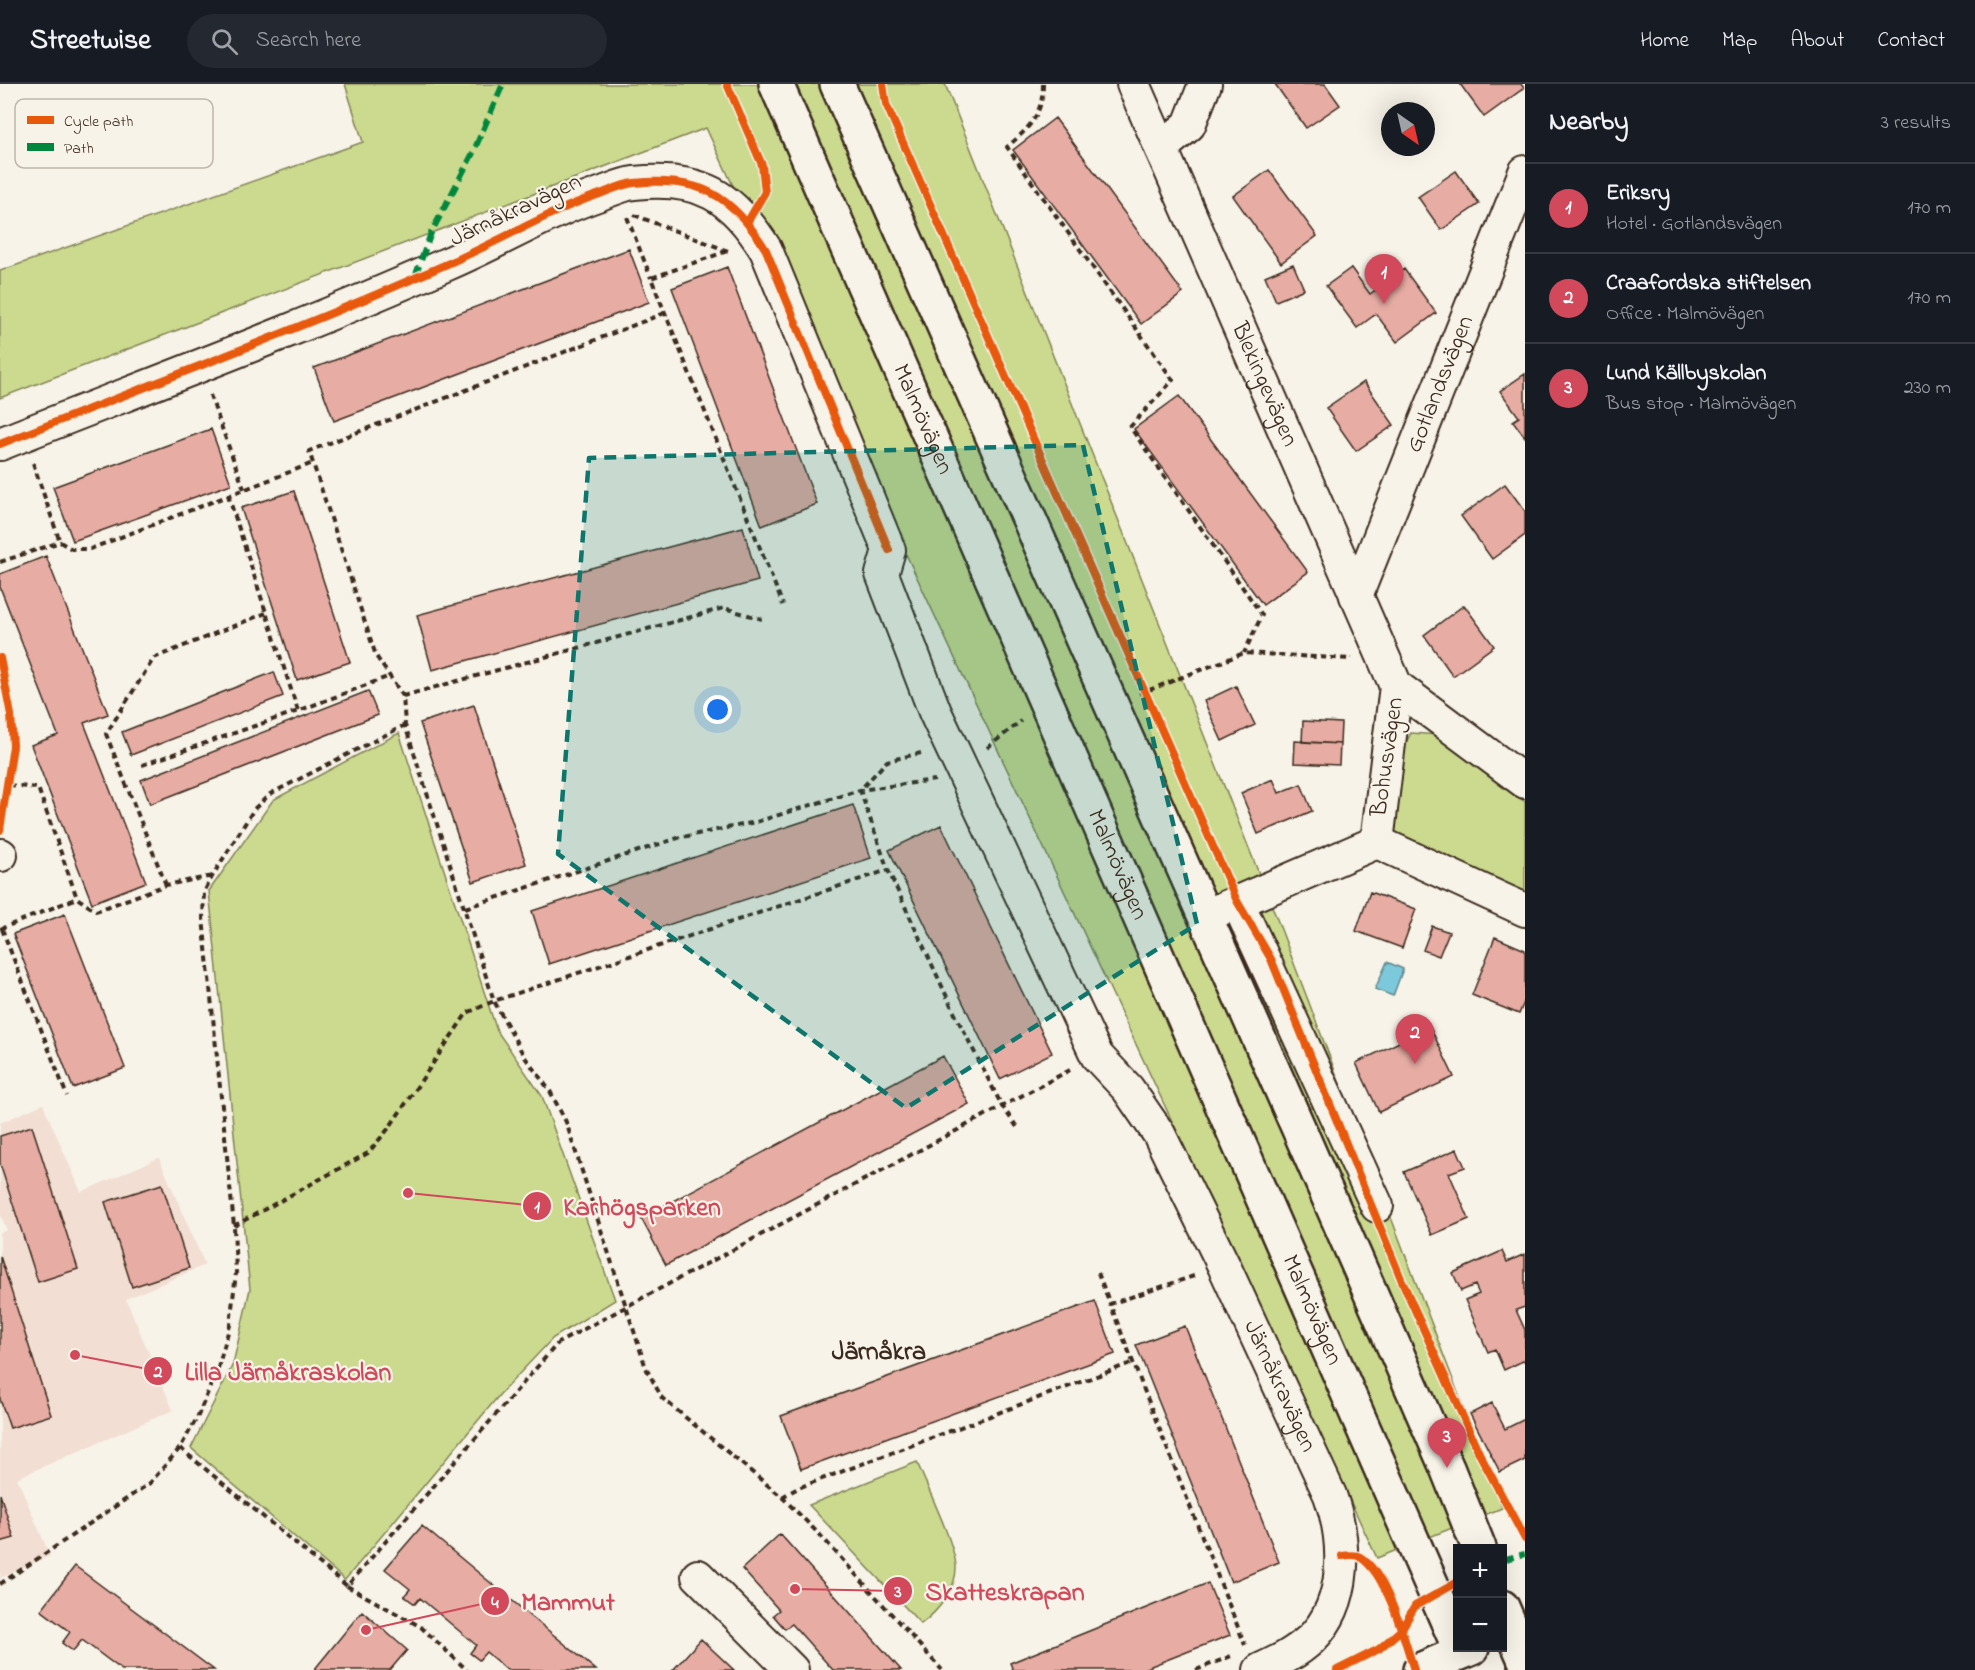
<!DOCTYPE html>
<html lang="en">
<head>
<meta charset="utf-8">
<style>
	body { margin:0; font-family:"Indie Flower",sans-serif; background:#242831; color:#f1f3f6 }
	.controls { position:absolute; right:18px; bottom:18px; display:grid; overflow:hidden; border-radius:0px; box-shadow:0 6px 24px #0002 }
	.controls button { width:54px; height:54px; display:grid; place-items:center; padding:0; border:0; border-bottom:2px solid #363941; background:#171b24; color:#f1f3f6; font:30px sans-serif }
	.compass { position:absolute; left:1381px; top:18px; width:54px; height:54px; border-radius:50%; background:#171b24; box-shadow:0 6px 24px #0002; rotate:146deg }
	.you { position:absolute; left:718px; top:626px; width:21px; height:21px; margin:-15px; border:4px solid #fff; border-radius:50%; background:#1a73e8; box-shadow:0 0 0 9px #1a73e833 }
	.badge { display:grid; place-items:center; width:39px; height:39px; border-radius:50%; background:#d1495b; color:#fff; font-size:20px; font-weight:700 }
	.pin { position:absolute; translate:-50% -50px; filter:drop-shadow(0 2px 3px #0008) }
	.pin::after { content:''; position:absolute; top:32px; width:21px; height:18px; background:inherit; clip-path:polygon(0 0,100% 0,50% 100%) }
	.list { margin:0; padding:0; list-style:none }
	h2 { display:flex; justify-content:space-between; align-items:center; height:78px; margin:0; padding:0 24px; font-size:26px }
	h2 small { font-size:20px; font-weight:400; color:#9ea1a6 }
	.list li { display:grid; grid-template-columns:39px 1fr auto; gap:18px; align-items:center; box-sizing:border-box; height:90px; padding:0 24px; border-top:2px solid #363941 }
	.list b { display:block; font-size:22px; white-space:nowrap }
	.list p { margin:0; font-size:20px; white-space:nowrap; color:#9ea1a6 }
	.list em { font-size:20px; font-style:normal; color:#9ea1a6 }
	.icon { flex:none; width:33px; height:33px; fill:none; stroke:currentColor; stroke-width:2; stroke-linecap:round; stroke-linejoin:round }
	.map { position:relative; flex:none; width:1525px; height:1586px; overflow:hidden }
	header { display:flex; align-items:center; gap:36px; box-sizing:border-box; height:84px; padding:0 30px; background:#171b24; border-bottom:2px solid #363941 }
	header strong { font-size:28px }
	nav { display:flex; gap:33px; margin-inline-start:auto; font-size:21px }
	.search { width:420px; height:54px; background:#242831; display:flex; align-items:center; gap:15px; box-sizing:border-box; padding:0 21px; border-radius:33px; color:#9ea1a6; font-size:22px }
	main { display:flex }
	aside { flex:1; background:#171b24 }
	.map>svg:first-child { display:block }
</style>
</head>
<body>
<header>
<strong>Streetwise</strong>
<div class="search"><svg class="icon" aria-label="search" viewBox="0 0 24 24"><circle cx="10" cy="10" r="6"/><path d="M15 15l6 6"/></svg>Search here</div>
<nav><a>Home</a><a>Map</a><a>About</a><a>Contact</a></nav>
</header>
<main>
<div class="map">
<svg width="1525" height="1586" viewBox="0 0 1525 1586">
	<rect width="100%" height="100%" fill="#f7f3e8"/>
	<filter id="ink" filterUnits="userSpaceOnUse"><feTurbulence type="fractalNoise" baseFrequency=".0167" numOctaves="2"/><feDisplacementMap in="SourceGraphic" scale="12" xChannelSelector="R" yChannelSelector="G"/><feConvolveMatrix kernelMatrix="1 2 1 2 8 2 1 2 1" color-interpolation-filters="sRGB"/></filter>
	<g filter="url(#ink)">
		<!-- built -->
		<path fill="#f2ded3" d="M43 1020 81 1108 159 1074 205 1181 126 1215 173 1326 17 1394 50 1472 0 1494V1149L7 1146 0 1130V1039Z"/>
		<!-- green -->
		<path fill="#cbda8e" stroke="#838256" stroke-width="1.5" d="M345 0H945L1277 835 1502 1424 1377 1474 706 44 0 314V187L363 58Z
			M399 649 497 947 542 1012 615 1216 553 1254 501 1309 345 1496 191 1364 233 1280 250 1205 209 807 273 716Z
			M1411 649 1439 651 1525 718V807L1411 761 1392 746 1398 674Z
			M917 1378C927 1403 954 1458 956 1482 957 1505 938 1527 921 1540L809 1421Z"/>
		<!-- water -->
		<path fill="#7cc9db" stroke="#62898f" stroke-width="1.5" d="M1387 878 1403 885 1393 912 1375 905Z"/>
		<!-- building -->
		<path fill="#e7aca3" stroke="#3b2a1e" stroke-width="1.5" d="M1275 0H1325L1340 21 1306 44Z
			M1460 0H1521L1524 4 1484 33Z
			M1055 34 1183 209 1141 240 1013 66Z
			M1269 86 1317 152 1281 179 1233 112Z
			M1456 87 1479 120 1441 146 1418 113Z
			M629 165 649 218 334 337 314 284Z
			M1293 180 1304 205 1276 217 1265 192Z
			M727 183 817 420 762 442 672 204Z
			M1351 184 1370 210 1404 185 1436 229 1397 258 1376 230 1357 244 1326 202Z
			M1525 290V353L1513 337 1519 333 1500 307Z
			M1364 298 1394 341 1356 367 1326 324Z
			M1179 312 1308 488 1263 521 1134 345Z
			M211 345 231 400 73 457 53 403Z
			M1505 400 1525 427V451L1492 475 1461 432Z
			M294 407 350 578 297 596 241 424Z
			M743 443 758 497 432 586 417 531Z
			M46 472 108 630 84 639 146 798 92 819 31 661 58 651 0 503V490Z
			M1464 521 1494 562 1453 592 1424 551Z
			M274 588 283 612 131 671 122 648Z
			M1236 602 1255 641 1222 657 1204 617Z
			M368 607 378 631 150 720 141 696Z
			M474 621 526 780 473 798 420 639Z
			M1303 637 1341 639 1340 660 1302 658Z
			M1295 657 1340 660 1339 681 1294 679Z
			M1273 695 1279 709 1301 700 1312 727 1258 750 1241 709Z
			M853 721 871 774 549 880 532 827Z
			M941 741 1052 969 1000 995 889 766Z
			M1370 808 1416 825 1402 864 1356 847Z
			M65 830 125 984 73 1004 13 850Z
			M1432 842 1449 848 1439 872 1423 866Z
			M1495 853 1525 866V916L1519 930 1472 911Z
			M1430 943 1454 993 1379 1028 1356 979Z
			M943 972 969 1020 666 1181 641 1134Z
			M32 1042 78 1185 38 1198 0 1080V1052Z
			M1457 1065 1465 1083 1449 1089 1469 1135 1432 1151 1404 1088Z
			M162 1100 189 1184 132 1203 105 1118Z
			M1502 1167 1507 1178 1525 1170V1223L1516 1226 1525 1246V1276L1504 1286 1495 1265 1488 1268 1465 1216 1479 1210 1475 1201 1461 1207 1453 1189Z
			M0 1172 51 1331 10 1344 0 1315Z
			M1095 1217 1115 1270 801 1385 781 1332Z
			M1185 1242 1279 1478 1231 1498 1136 1261Z
			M1492 1319 1505 1345 1525 1335V1376L1500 1388 1470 1330Z
			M0 1410 14 1454 0 1458Z
			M422 1442 596 1586H507L486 1568 479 1576 470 1569 476 1561 420 1514 415 1520 404 1512 410 1505 385 1485Z
			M780 1450 901 1586H833L792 1540 785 1545 773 1531 779 1526 742 1485Z
			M75 1482 214 1586H122L82 1556 73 1567 67 1563 62 1559 70 1548 41 1526Z
			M1208 1499 1230 1551 1141 1586H1013L1010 1579Z
			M362 1527 407 1566 390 1586H314Z
			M701 1555 734 1586H673Z"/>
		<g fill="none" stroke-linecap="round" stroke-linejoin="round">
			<!-- minor casing -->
			<g stroke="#3b2a1e" stroke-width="36">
				<g id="minor">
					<path id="s1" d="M1133 0 1396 602 1377 758"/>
					<path d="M1161 64 1189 41 1205 0"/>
					<path id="s2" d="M0 360C149 301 300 245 447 180 499 158 547 128 600 110 611 106 623 100 634 99 700 92 732 111 766 166L889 466 882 490 935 628 1097 972 1128 1005 1159 1050 1224 1182 1330 1411C1346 1456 1349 1518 1311 1555 1296 1569 1279 1577 1260 1586"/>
					<path id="s3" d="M1356 512 1525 88"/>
					<path d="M1396 602 1525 698"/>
					<path d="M0 771H1"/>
					<path d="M1237 817 1377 1122"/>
					<path d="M1205 832 1377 758 1525 826"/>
					<path d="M698 1492 792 1586"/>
				</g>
			</g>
			<!-- major casing -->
			<g stroke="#3b2a1e" stroke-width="38">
				<g id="major">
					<path id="s4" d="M776 0 1458 1561"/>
					<path d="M837 0 1298 1043 1447 1384 1479 1464"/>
					<path d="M1502 1523 1525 1576"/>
					<path d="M1420 1586 1472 1564"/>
				</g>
			</g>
			<!-- path -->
			<path stroke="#3b2a1e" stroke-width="4" stroke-dasharray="6 4.5" stroke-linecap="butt" d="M1043 0C1043 31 1029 44 1007 63L1173 296 1130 343 1262 531 1244 569
				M634 131 728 167
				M627 133 651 194
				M727 167 651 194 783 521
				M665 229 309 367 376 572 403 612 405 641 494 917 524 972 550 1007 566 1038 646 1284 662 1314 782 1413 821 1452 942 1586
				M210 311 244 405
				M33 379 60 458
				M228 411 298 627 390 592
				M0 478 60 458 72 465H90L313 379
				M1139 610 1244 569 1352 575
				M403 612 724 524 762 535
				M987 664 1021 637
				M921 669 887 677 860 706 888 786 955 930 1002 1022 1017 1043
				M142 681 298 627
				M9 701 38 704 77 814
				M166 801 106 650 154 574 266 529
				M465 824 678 754 756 738 860 706 935 696
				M0 845 77 814 96 827 166 801 213 792
				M2 845 67 1012
				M234 1142 368 1069 389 1044 467 929 494 917 888 786
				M1098 1189 1110 1220
				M1194 1192 1110 1220 1245 1561
				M180 1364 347 1502 558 1259 1070 986
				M782 1413 798 1404 1134 1278
				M0 1500 150 1399 180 1364 197 1334 218 1284 230 1241 236 1189 234 1142 203 834 204 808 213 791 254 725 270 710 405 641
				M347 1502 421 1543 467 1586
				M1196 1586 1234 1571"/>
			<!-- minor -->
			<use href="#minor" stroke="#f7f3e8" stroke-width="32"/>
			<!-- major -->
			<use href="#major" stroke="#f7f3e8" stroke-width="33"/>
			<!-- quiet -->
			<path stroke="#00873e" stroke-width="6" stroke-dasharray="12 6" stroke-linecap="butt" d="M415 193 431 149 472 71 503 0
				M1502 1476 1525 1470"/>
			<!-- cycleway casing -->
			<g stroke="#f7f3e8" stroke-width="11">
				<path id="cycleway" d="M727 0 762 81 765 108 748 137
					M883 0 886 20 1237 817 1271 875 1402 1197 1480 1371 1525 1455
					M0 360C149 301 300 245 447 180 499 158 547 128 600 110 611 106 623 100 634 99 700 92 732 111 766 166L889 466
					M0 574 11 631 13 662 0 746
					M1342 1472C1348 1471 1355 1470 1360 1473 1387 1489 1405 1557 1414 1586
					M1337 1586 1379 1565 1401 1546 1415 1522 1458 1498"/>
			</g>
			<!-- cycleway -->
			<use href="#cycleway" stroke="#e8590c" stroke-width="8"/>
		</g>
	</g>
	<!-- marked area -->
	<path fill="#0f766e" fill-opacity="0.2" stroke="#0f766e" stroke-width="4.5" stroke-dasharray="12 8" stroke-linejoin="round" d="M1083 361 1197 840 906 1024 558 770 589 374Z"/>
	<g text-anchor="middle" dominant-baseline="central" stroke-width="4.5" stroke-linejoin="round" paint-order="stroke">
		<!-- street labels -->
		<g font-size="24" fill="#3b2a1e" stroke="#f7f3e8">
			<text transform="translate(516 127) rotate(-25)">Järnåkravägen</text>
			<text stroke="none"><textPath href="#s3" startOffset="228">Gotlandsvägen</textPath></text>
			<text stroke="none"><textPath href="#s1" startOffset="328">Blekingevägen</textPath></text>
			<text stroke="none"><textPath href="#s4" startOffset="366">Malmövägen</textPath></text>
			<text transform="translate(1388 673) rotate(-82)">Bohusvägen</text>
			<text stroke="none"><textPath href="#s4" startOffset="852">Malmövägen</textPath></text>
			<text stroke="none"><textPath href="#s4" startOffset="1338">Malmövägen</textPath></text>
			<text stroke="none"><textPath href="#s2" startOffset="2102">Järnåkravägen</textPath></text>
		</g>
		<!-- neighbourhood labels -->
		<g font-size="26" font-weight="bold" fill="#3b2a1e" stroke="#f7f3e8">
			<text x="879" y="1269">Järnåkra</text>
		</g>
	</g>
	<!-- legend -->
	<rect x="15" y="15" width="198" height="69" rx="9" fill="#f7f3e8" stroke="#bfb7ab" stroke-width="1.5"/>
	<rect x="27" y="32" width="27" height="8" fill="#e8590c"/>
	<rect x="27" y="59" width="27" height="8" fill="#00873e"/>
	<g font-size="16" fill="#3b2a1e">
		<text x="64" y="42">Cycle path</text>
		<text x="64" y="69">Path</text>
	</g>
	<!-- callouts -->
	<path fill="none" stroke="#d1495b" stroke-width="2" d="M408 1109L537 1122M75 1271L158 1287M795 1505L898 1507M366 1546L495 1517"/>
	<g fill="#d1495b" stroke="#f7f3e8" stroke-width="2">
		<circle cx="408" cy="1109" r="6"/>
		<circle cx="75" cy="1271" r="6"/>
		<circle cx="795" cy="1505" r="6"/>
		<circle cx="366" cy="1546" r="6"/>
		<circle cx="537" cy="1122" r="15"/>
		<circle cx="158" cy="1287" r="15"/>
		<circle cx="898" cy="1507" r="15"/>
		<circle cx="495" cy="1517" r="15"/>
	</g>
	<g font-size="18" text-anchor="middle" font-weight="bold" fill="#fff">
		<text x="537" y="1128">1</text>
		<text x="158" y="1293">2</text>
		<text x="898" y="1513">3</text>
		<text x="495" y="1524">4</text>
	</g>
	<g font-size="26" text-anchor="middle" font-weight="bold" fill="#d1495b" stroke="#f7f3e8" stroke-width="4.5" stroke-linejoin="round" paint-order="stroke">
		<text x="642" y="1131">Karhögsparken</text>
		<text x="288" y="1296">Lilla Järnåkraskolan</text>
		<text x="1005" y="1516">Skatteskrapan</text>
		<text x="568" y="1526">Mammut</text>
	</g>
</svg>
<div class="controls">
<button>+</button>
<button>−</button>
</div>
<svg class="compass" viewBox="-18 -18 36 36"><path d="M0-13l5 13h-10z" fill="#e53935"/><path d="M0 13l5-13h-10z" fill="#9ea1a6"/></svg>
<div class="you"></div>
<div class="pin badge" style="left:1384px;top:220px">1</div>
<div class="pin badge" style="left:1415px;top:980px">2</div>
<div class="pin badge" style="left:1447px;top:1384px">3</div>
</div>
<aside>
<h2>Nearby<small>3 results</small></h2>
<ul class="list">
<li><span class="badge">1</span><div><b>Eriksry</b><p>Hotel · Gotlandsvägen</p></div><em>170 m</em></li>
<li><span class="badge">2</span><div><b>Craafordska stiftelsen</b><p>Office · Malmövägen</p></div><em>170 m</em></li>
<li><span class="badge">3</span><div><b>Lund Källbyskolan</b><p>Bus stop · Malmövägen</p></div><em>230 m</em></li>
</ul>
</aside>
</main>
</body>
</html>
